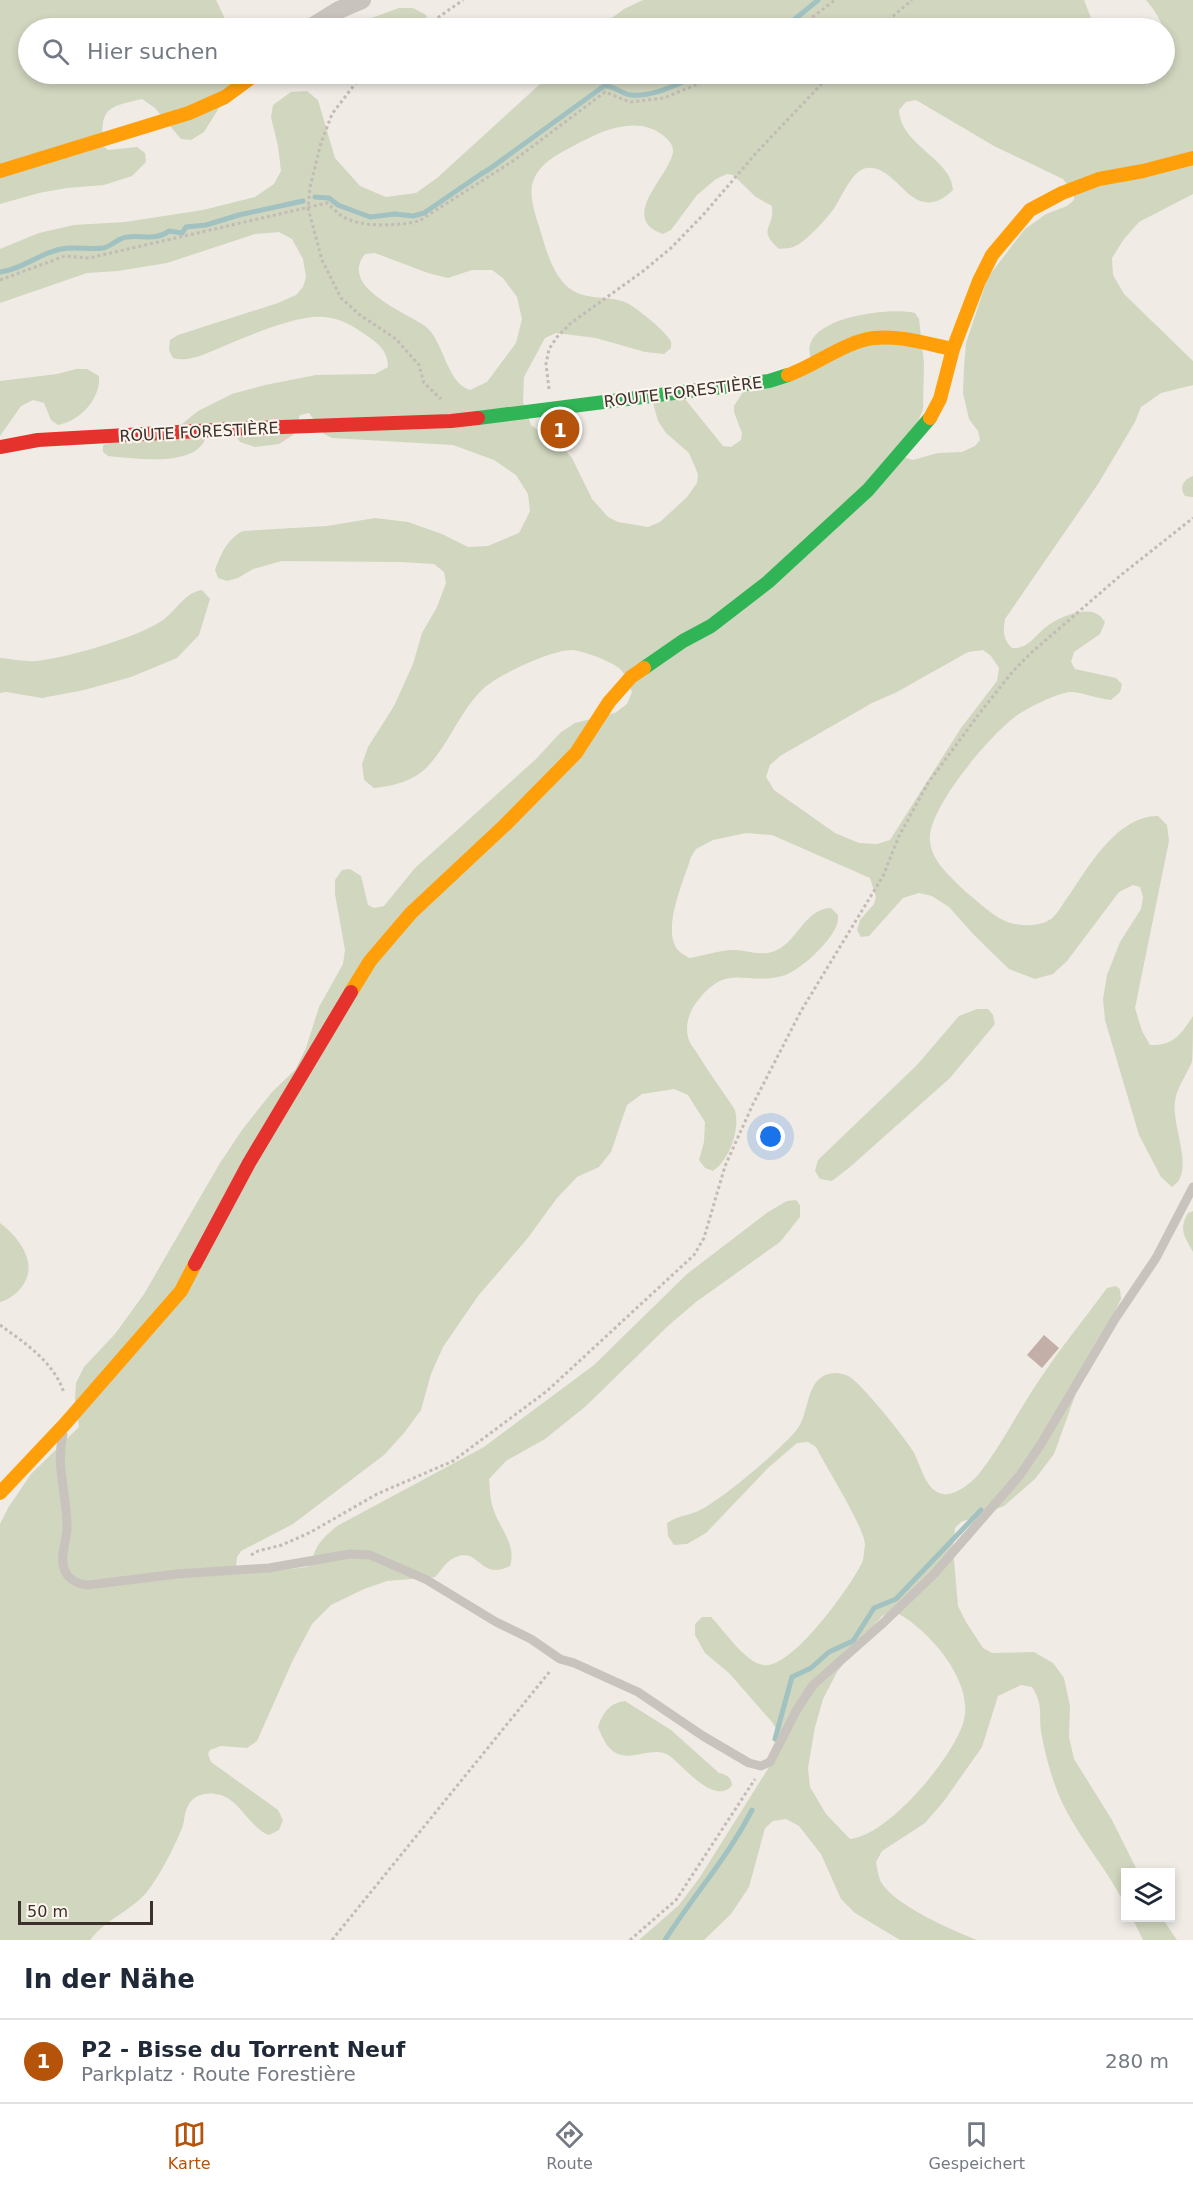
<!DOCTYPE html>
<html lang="de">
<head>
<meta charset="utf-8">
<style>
	body { margin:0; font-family:"DejaVu Sans",sans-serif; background:#f6f6f7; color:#1f2937 }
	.controls { position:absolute; right:18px; bottom:18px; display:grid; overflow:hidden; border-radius:0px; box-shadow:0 3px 9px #0003 }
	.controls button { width:54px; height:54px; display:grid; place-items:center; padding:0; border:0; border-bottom:2px solid #e0e1e3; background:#fff; color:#1f2937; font:30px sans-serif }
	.scale { position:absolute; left:18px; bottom:15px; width:135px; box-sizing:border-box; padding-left:6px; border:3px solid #3b302b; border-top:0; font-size:16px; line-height:21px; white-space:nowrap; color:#3b302b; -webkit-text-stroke:4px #fbf5ee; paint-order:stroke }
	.you { position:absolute; left:771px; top:1137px; width:21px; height:21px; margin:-15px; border:4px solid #fff; border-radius:50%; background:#1a73e8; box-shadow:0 0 0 9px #1a73e833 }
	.badge { display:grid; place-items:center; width:39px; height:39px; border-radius:50%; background:#b45309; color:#fff; font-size:20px; font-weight:700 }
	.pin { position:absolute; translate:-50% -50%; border:3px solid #fff; box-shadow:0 2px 6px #0006 }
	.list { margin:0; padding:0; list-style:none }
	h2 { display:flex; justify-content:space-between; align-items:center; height:78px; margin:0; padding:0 24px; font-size:26px }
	h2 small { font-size:20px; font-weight:400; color:#747a83 }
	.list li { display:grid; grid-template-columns:39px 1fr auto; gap:18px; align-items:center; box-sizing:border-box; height:84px; padding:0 24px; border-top:2px solid #e0e1e3 }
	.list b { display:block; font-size:22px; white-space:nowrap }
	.list p { margin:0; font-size:20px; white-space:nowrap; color:#747a83 }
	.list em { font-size:20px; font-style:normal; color:#747a83 }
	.icon { flex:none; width:33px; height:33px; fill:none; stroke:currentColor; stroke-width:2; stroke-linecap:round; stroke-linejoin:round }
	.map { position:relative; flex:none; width:1193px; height:1940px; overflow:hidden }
	.search { position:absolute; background:#fff; box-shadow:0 3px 9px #0003; left:18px; right:18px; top:18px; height:66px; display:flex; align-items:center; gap:15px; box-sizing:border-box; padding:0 21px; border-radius:33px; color:#747a83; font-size:22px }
	.sheet { height:162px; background:#fff }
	nav { display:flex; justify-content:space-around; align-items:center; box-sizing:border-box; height:84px; border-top:2px solid #e0e1e3; background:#fff; font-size:16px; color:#747a83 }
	nav a { display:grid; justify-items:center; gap:3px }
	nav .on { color:#b45309 }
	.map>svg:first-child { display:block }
</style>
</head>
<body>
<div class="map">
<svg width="1193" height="1940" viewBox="0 0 1193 1940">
	<rect width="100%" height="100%" fill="#f0ebe5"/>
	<!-- green -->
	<path fill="#d1d6bf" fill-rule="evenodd" d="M0 0H216L226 21 233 28H28V74H240L204 132 191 140 181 139 155 108 142 99C107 107 100 108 103 146L108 150 137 147 145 153 146 162 132 176 104 185 67 188 39 193 0 204Z
		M643 0H1084L1095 28H598L624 9Z
		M1146 0H1193V194L1139 222 1124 239 1112 258 1113 275 1124 294 1193 361V385L1161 393 1141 407 1135 422 1098 484 1005 619C1003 632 1003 639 1012 648 1029 649 1034 636 1046 627 1057 618 1085 605 1099 615 1101 616 1103 620 1105 622L1100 634 1074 652 1071 662 1075 669 1116 678 1122 684 1120 692 1111 700C1098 699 1082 692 1070 692 1057 693 1027 708 1016 716 990 735 932 804 930 836 928 859 952 878 966 892 980 903 997 921 1015 924 1026 926 1041 926 1051 919 1058 914 1064 901 1070 894 1089 865 1119 815 1158 816L1167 825 1169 841 1135 1008 1142 1031 1150 1045C1174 1046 1181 1034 1193 1016 1193 1027 1193 1053 1192 1062 1184 1080 1172 1093 1175 1114 1177 1138 1193 1174 1172 1187L1161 1177 1139 1135 1105 1020 1103 999 1107 975 1120 942 1141 909 1143 897 1140 887 1133 885 1119 892 1067 961 1053 974 1035 979 1009 969 974 935 949 907 932 896 919 893 903 898 869 936 861 937 857 930 860 920 874 904 876 897 870 878 772 835 746 833 713 840 696 849 691 857C684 880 662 928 677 949 680 953 685 955 689 958 702 956 724 949 736 950 750 951 764 957 777 950 798 940 806 908 831 908L838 915C838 916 838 923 837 924 832 941 799 972 782 976 744 986 727 961 696 1003 689 1012 685 1026 688 1037 689 1043 694 1048 697 1053 709 1073 723 1091 735 1110 740 1130 730 1159 713 1171L705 1168 699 1160 704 1142 705 1122 688 1095 674 1089 642 1094 627 1105 611 1152 599 1167 577 1177 557 1198 527 1239 478 1296 443 1347 431 1374 421 1410 404 1433 384 1455 293 1524 241 1551 237 1557 236 1567 259 1573 307 1567C312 1562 313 1556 316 1549 321 1539 329 1533 337 1526L484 1447 594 1365 687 1274 768 1212 787 1201 796 1200 800 1205V1217L780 1242 696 1302 669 1325 586 1406 545 1439 506 1461 489 1479C490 1489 490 1499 493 1508 499 1528 517 1544 510 1566 478 1582 479 1543 452 1559 445 1563 441 1571 435 1577L387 1581 364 1589 331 1605 312 1624 293 1660 257 1741 247 1748 221 1746 210 1750 208 1754 211 1762 278 1810 283 1820 279 1830 269 1835C248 1827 239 1796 215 1794 205 1792 192 1796 188 1806 184 1812 185 1821 182 1828 174 1848 159 1877 146 1893 129 1912 105 1920 90 1940H0V1524L8 1508 31 1474 79 1427 75 1399 76 1383 84 1367 115 1334 144 1294 220 1163 242 1130 272 1092 295 1070 306 1048 319 1007 343 964 345 950 335 894V880L342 870 350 869 361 876 368 905 374 908 384 906 415 868 536 759 561 732 575 723 615 713 627 704 632 692C628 685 625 672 619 668 610 661 584 651 572 650 551 650 500 674 484 688 461 709 449 744 428 766 414 781 394 786 374 788L364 780 362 764 368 747 394 706 413 664 422 633 437 607 446 583 444 572 434 564 401 562 282 561 253 569 238 578 227 581 218 578 215 570C221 554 227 539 243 531L327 526 375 518 408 522 442 534 468 547 488 546 519 533 530 511 528 494 516 475 494 460 453 445 332 438 324 434 309 413 300 415 293 435 279 444 255 447 240 442 226 422 209 424C207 431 206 441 201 446 183 466 133 458 108 456L103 452V445L182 424 198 411 232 394 265 385 316 375 375 374 388 367C388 351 379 344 366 335 353 326 340 318 324 317 297 314 243 338 217 349 203 355 188 362 173 358L169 350 170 340 178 335 278 303 296 295 303 287 306 277 303 259 292 239 279 232 255 234 167 263 118 271 87 273 0 303V249L39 233 74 225 125 222 203 210 255 197 274 184 281 171 278 146 271 117 273 105 291 92 307 91 318 100 335 158 360 186 386 197 416 193 437 178 551 74H1164C1164 39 1170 28 1146 0ZM916 100 994 146 1063 179 1074 194V200L1067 206 1046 214 1025 229 988 277 966 343 964 367 963 393 969 419 978 431 980 440 975 446 962 452 938 453 913 460 904 457 923 409 924 363 919 319 915 313C892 307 821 316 811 342 808 348 810 354 811 360L743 392 734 406V412L742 433 741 440 731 447 723 446 685 399 653 403 658 421 666 433 689 453 698 474 697 483 687 497 660 522 648 527 618 522 608 517 592 499 572 458 561 446 531 425 523 402 524 377 545 338 556 333 596 338 645 352 664 354 671 348C671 344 672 343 670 340 665 331 635 306 625 302 603 294 580 303 562 281 549 265 544 242 538 223 534 211 528 191 534 179 542 161 559 154 575 145 601 131 637 114 664 136 669 141 673 144 673 151 672 174 616 218 663 234L671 230 697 195 716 179 727 174 733 175 756 197 772 206C775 229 756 228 779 249 783 248 789 249 793 247 805 243 825 220 833 210 841 199 852 169 867 168 899 164 912 229 953 190 952 159 900 145 899 110L906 102ZM375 253 428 273 448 278 472 270H492L503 278 517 297 522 319 516 343 487 382 470 390C446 383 444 340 425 326 406 312 338 287 365 254ZM983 650 991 656 999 668 997 681 961 728 890 840 877 844 859 843 835 833 774 790 766 777 770 765 780 756 872 703 897 692 968 652Z
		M399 8H413L426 15 429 28H344Z
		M76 369H87L99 376C101 399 80 421 58 425L51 420 44 403 33 400 21 406 0 436V381L57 374Z
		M1193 476V497H1192L1185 496C1179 487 1183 480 1193 476Z
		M202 590 210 599 199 635 177 658 131 677 84 690 42 698 6 692 0 693V658C12 659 25 662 37 661 70 657 136 638 163 620 177 610 184 593 202 590Z
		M977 1009H988L993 1015 995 1024 950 1078 850 1167 832 1181 820 1179 815 1171 818 1160 917 1065 959 1016Z
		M1193 1211V1252C1185 1237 1178 1230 1188 1213Z
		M0 1223C12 1232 25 1246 28 1262 32 1280 16 1298 0 1302Z
		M1116 1286 1120 1289 1121 1299 1076 1393 1054 1454 1035 1479 1004 1506 961 1522 955 1528 953 1548 958 1606 966 1622 983 1648 992 1653 1034 1652 1053 1663 1064 1678 1070 1706 1069 1737 1074 1759 1112 1820 1138 1872H1126L1125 1905C1107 1868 1077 1836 1060 1798 1051 1776 1045 1755 1041 1731 1039 1713 1043 1704 1032 1687L1021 1685 998 1696 982 1747 944 1801 925 1823 882 1851 876 1862C877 1867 878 1875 880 1880 891 1904 954 1931 977 1940H900L855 1913 841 1899 821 1854 799 1826 786 1819 773 1821 765 1828 749 1887 731 1914 704 1940H639L679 1905 700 1877 781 1748 783 1740 772 1722 729 1673 705 1653 695 1635V1624L702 1617H711C724 1630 745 1663 764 1665 792 1669 850 1587 862 1563 864 1558 864 1550 865 1545 865 1528 826 1467 816 1447L808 1442 797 1443 768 1468 706 1533 687 1544 674 1545 668 1536 667 1523C679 1515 693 1515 704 1508 732 1491 773 1456 795 1432 812 1414 803 1375 835 1373 838 1373 845 1374 848 1376 860 1381 905 1438 913 1451 921 1465 925 1491 943 1494 955 1496 971 1483 978 1475 999 1449 1014 1419 1032 1391 1055 1355 1082 1322 1107 1288ZM893 1611C926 1626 974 1680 964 1720 955 1756 888 1836 850 1839L826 1814 810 1787 808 1768 815 1727 823 1699 837 1672 882 1616Z
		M625 1701 671 1730 719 1773C726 1775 731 1776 732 1785 716 1807 683 1766 671 1757 655 1744 633 1762 616 1753 606 1748 602 1736 598 1727 603 1713 609 1703 625 1701Z
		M1132 1918H1162L1177 1940H1143Z"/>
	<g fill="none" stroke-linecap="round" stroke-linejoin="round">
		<!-- stream -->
		<path stroke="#a1c2c1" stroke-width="5" d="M784 28 818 0
			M315 197 329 198 338 205 370 217 395 214 413 216 424 213 481 174 488 170 604 86C614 85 621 94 631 95 655 97 679 83 701 74
			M0 272C21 270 40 253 61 249 76 246 89 250 103 248 112 246 119 237 128 237 143 235 156 241 169 231L182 233 186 227 206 225 239 215 303 201
			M775 1739 792 1677 811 1668 829 1652 853 1641 874 1608 896 1599 981 1510
			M665 1940C693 1896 728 1857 752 1810"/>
	</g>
	<!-- building -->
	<path fill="#c3afa7" d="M1044 1335 1059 1348 1042 1368 1027 1355Z"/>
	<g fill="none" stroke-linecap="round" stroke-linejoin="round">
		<!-- path -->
		<path stroke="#c2bbb6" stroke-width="3" stroke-dasharray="3 3" stroke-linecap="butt" d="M423 28 463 0
			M798 28 835 0
			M879 28 912 0
			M366 74 358 80 332 114 321 143 310 187 308 208 322 260 341 298 360 315 396 339 419 365 424 383 441 399
			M0 280 65 256 89 258 327 203C332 207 337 213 342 216 361 228 398 226 419 221L513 161 605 92 630 102 664 98 722 74
			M549 389 546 364 549 349 557 337 571 323 642 272 671 248 703 215 757 152 831 74
			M0 1325C25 1343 54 1362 64 1393
			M251 1555 258 1551 282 1545 311 1532 377 1494 453 1461 547 1391 694 1255 704 1238 725 1166 753 1104 801 1011 883 876 899 836 928 783 979 714 1013 671 1032 652 1121 575 1193 518
			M332 1940 551 1670
			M630 1940 676 1900 755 1779"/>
		<!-- lane -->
		<path stroke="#c9c3be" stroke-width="9" d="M63 1435C55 1466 68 1498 67 1529 66 1543 59 1559 65 1571 70 1581 78 1584 88 1585L177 1574 269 1568 350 1554 370 1555 427 1580 496 1622 531 1639 560 1659 574 1663 638 1692 703 1736 749 1763 761 1766 770 1762 796 1711 813 1685 881 1625 934 1574 1020 1475 1041 1444 1115 1319 1156 1258 1193 1187"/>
		<!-- street -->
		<path stroke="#c9c3be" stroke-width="18" d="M310 28 339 10 362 0"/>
		<!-- fast -->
		<path stroke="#30b455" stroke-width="14" d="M478 418 769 381 788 375
			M644 668 683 641 711 626 768 582 868 490 930 418"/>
		<!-- slow -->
		<path stroke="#ff9f0a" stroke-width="14" d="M0 171 189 113 225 97 256 74
			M788 375C816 365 846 341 874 338 901 335 927 344 953 349
			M930 418 940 399 953 349 979 281 992 255 1030 210 1062 193 1099 179 1143 171 1193 158
			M351 992 370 961 411 913 505 825 576 753 609 702 631 677 644 668
			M0 1493 65 1424 181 1291 195 1264"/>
		<!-- jam -->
		<path stroke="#e5322d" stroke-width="14" d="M0 447 38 440 251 428 451 421 478 418
			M195 1264 249 1163 351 992"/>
	</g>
	<g text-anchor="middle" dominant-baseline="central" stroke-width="4.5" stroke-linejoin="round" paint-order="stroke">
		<!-- street labels -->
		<g font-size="16" fill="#3b302b" stroke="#fbf5ee">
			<text transform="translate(683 392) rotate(-7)">ROUTE FORESTIÈRE</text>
			<text transform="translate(199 432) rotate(-3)">ROUTE FORESTIÈRE</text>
		</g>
	</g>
</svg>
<div class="controls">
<button><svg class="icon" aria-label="layers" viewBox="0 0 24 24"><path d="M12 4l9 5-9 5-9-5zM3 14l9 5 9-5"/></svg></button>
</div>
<div class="scale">50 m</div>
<div class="you"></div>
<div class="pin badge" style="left:560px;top:429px">1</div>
<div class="search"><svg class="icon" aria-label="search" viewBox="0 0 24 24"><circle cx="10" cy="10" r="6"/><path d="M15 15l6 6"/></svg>Hier suchen</div>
</div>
<section class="sheet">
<h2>In der Nähe<small></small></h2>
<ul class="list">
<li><span class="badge">1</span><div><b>P2 - Bisse du Torrent Neuf</b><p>Parkplatz · Route Forestière</p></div><em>280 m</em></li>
</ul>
</section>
<nav>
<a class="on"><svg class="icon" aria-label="map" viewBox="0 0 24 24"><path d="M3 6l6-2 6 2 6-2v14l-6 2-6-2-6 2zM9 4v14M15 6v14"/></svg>Karte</a>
<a><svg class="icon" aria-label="directions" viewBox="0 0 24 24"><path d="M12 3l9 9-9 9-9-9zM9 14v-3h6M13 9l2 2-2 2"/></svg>Route</a>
<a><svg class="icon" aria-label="saved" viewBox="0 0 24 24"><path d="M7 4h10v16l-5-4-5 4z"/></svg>Gespeichert</a>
</nav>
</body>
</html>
